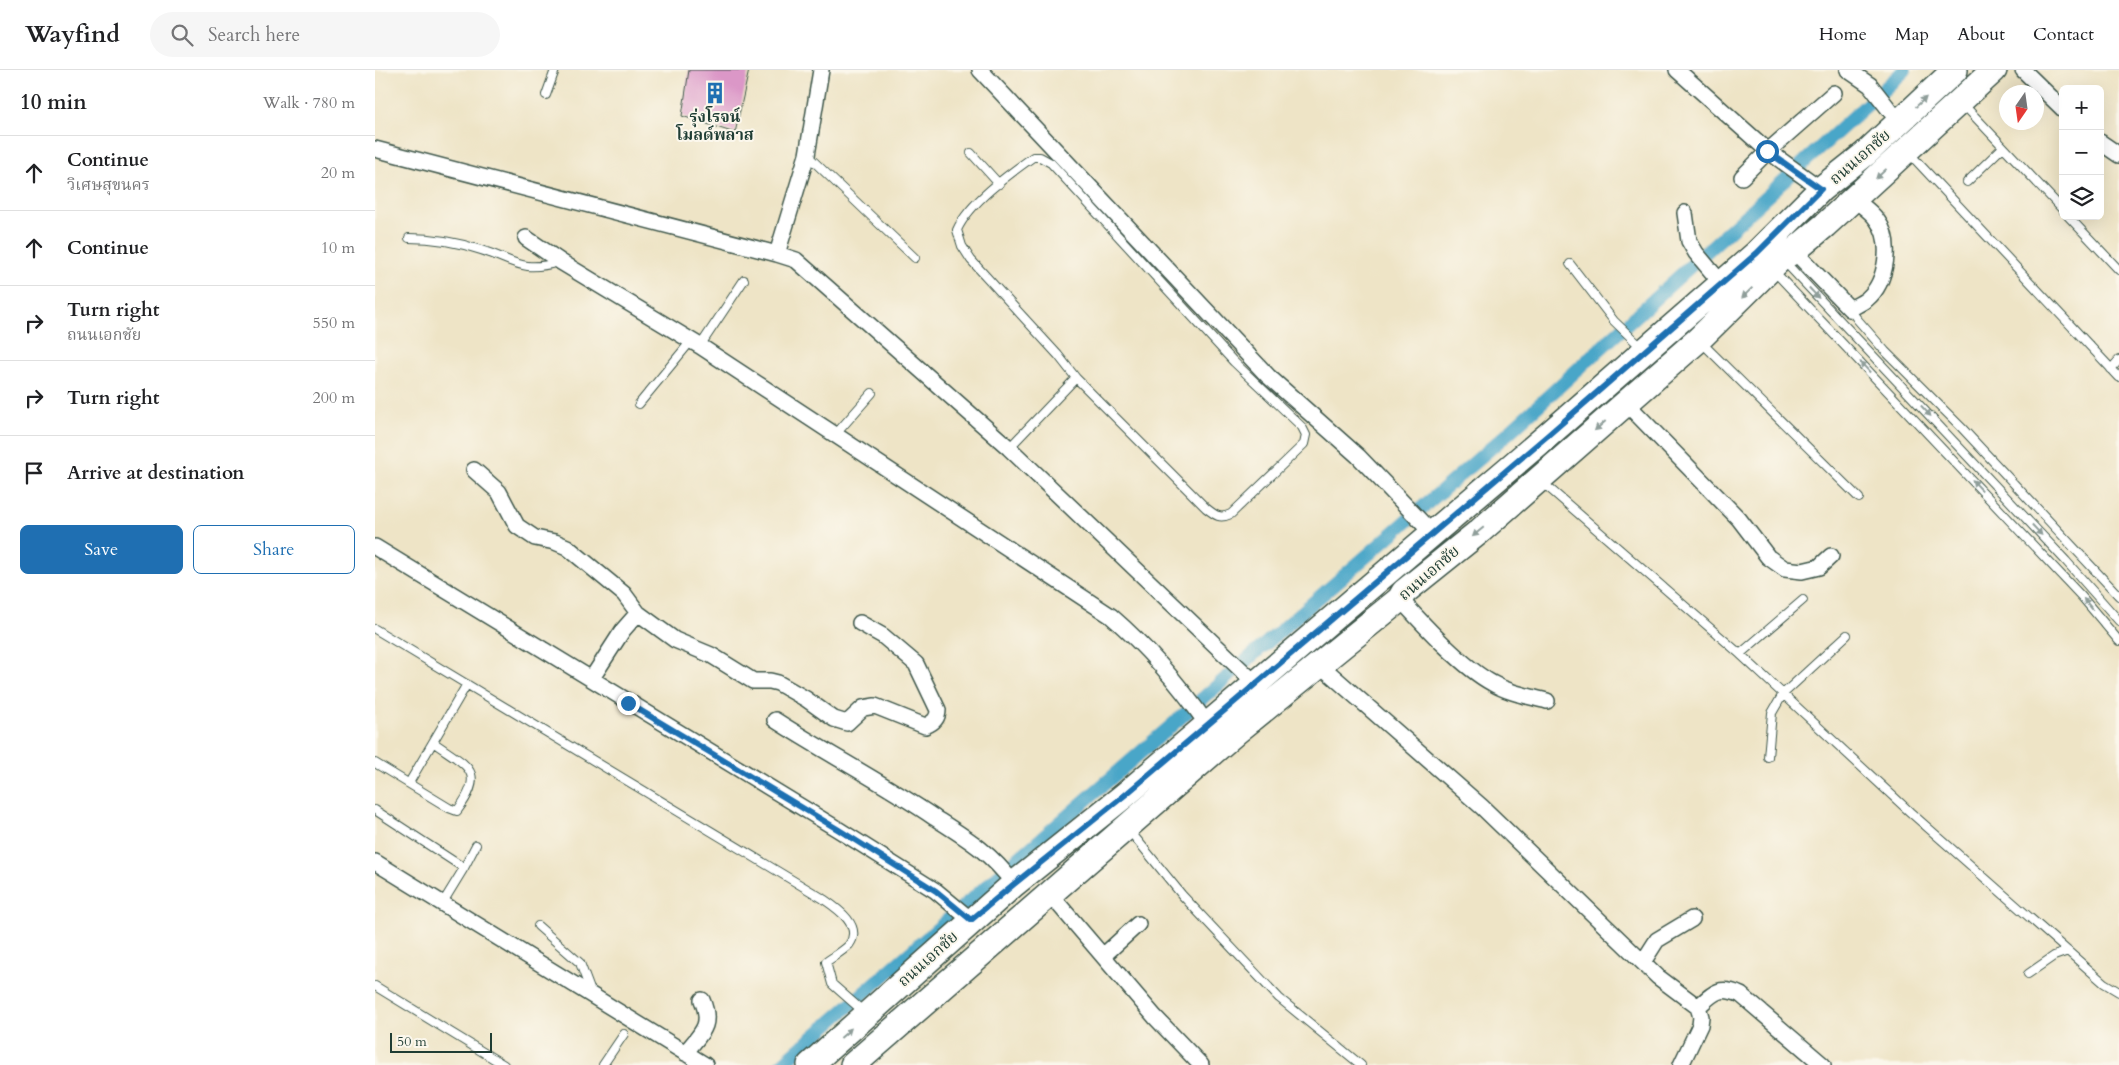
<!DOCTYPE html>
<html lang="en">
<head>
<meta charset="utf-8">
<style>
	body { margin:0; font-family:Cardo,"Noto Serif Thai",serif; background:#f6f6f6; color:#202124 }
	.controls { position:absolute; right:15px; top:15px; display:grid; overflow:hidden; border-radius:8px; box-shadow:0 5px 20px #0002 }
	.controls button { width:45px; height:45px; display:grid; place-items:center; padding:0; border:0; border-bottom:1px solid #e0e0e0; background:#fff; color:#202124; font:25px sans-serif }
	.compass { position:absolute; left:1624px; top:15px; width:45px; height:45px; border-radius:50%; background:#fff; box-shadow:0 5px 20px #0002; rotate:193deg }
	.scale { position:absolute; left:15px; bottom:12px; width:102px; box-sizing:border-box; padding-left:5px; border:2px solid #1f3d34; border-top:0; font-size:14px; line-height:18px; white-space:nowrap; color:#1f3d34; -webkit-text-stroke:4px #fbf7ec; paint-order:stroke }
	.stop { position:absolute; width:15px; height:15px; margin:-11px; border:4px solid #1f6fb2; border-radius:50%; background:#fff }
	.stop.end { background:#1f6fb2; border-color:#fff; box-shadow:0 1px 5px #0008 }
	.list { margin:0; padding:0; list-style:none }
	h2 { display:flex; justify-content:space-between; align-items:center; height:65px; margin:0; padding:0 20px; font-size:21px }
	h2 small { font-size:16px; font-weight:400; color:#757577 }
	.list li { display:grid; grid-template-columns:32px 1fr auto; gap:15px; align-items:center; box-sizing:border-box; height:75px; padding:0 20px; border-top:1px solid #e0e0e0 }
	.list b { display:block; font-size:19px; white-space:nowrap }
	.list p { margin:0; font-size:16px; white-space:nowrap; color:#757577 }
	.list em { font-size:16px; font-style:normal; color:#757577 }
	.actions { display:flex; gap:10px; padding:15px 20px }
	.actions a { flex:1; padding:11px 0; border:1px solid #1f6fb2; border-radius:8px; text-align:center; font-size:18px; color:#1f6fb2 }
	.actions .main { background:#1f6fb2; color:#fff }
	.icon { flex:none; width:28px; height:28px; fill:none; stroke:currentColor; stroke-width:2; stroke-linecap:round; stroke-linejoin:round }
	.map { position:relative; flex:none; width:1744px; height:995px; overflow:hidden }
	header { display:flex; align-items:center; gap:30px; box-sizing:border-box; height:70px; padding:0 25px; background:#fff; border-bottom:1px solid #e0e0e0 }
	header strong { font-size:24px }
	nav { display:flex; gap:28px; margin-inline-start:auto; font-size:18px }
	.search { width:350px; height:45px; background:#f6f6f6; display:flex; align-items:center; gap:12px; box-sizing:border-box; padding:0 18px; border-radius:28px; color:#757577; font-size:19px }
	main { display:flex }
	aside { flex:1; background:#fff }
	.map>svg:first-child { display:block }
</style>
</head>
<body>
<header>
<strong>Wayfind</strong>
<div class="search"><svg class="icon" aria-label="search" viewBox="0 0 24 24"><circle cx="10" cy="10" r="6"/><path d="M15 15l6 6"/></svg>Search here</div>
<nav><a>Home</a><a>Map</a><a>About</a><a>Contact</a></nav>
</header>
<main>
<aside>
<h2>10 min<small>Walk · 780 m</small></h2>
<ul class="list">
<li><svg class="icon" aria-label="ahead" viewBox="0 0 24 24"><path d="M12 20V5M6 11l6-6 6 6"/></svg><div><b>Continue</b><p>วิเศษสุขนคร</p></div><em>20 m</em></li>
<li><svg class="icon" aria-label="ahead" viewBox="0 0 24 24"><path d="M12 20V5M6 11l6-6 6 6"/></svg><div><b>Continue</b></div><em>10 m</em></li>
<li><svg class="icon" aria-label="right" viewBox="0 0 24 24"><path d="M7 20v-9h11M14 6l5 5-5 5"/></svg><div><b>Turn right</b><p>ถนนเอกชัย</p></div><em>550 m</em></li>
<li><svg class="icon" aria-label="right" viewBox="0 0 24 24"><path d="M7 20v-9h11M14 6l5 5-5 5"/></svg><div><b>Turn right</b></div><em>200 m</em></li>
<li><svg class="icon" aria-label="arrive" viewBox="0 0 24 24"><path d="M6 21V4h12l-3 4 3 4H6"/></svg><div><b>Arrive at destination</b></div></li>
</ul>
<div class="actions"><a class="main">Save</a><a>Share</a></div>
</aside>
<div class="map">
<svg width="1744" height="995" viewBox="0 0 1744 995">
	<rect width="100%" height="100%" fill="#fbf7ec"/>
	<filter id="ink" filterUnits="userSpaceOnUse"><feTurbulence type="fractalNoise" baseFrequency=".02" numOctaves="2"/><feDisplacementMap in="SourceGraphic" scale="10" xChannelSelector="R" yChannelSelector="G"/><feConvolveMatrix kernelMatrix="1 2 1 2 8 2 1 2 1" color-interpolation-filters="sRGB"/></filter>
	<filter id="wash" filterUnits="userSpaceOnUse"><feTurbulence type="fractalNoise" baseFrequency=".0096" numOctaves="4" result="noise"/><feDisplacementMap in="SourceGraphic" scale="20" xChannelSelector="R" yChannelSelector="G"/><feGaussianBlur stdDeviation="1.12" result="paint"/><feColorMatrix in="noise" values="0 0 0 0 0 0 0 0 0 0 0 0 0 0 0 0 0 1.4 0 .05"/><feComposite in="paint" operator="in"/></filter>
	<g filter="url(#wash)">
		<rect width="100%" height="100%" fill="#eee4c6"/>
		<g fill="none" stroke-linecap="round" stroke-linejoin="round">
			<!-- canal -->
			<path stroke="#4aa6c8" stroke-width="14" d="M406 995 1132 364 1530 0"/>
		</g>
		<g id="blocks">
			<!-- building -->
			<path fill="#db97c7" d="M314 0H374L360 63 307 46Z"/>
		</g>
	</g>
	<g filter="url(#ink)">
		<use href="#blocks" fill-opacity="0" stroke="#3e564a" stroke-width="1"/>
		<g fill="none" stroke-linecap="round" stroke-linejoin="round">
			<!-- lane casing -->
			<g stroke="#3e564a" stroke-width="10">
				<path id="lane" d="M171 25 180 0
					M1587 33 1688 140
					M596 83 624 114
					M1534 83 1744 307
					M432 85 540 188
					M1592 112 1628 77
					M1693 146 1744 200
					M34 168C59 168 82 172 106 180 141 191 146 203 184 192
					M1409 191 1691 491 1744 551
					M1195 194 1239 251 1267 278
					M1398 200 1707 527 1744 571
					M1475 239 1482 249 1510 281 1586 357 1744 526
					M1325 271 1484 428
					M325 276 369 210
					M1736 299 1744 290
					M264 334 316 271
					M460 365 497 323
					M634 378 701 308 683 285 596 190 587 176 582 160C594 133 634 104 658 87H665L676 93 859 292 927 357 931 365 929 374 856 444C845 449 841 446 831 438L701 308
					M1167 412 1365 584 1535 742 1729 913 1744 922
					M0 559 447 828C460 837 489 855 474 875 468 881 458 887 451 892L457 914 490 943
					M1365 584 1428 530
					M1393 687 1397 643 1408 624 1472 565
					M0 693 74 738 82 741C113 700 91 696 58 672
					M34 713 92 614
					M0 740 89 798
					M754 760 807 825 904 928 986 995
					M67 834 89 798 101 775
					M163 856 205 893 216 922
					M1653 904 1679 886 1693 881
					M0 916 129 995
					M228 995 249 964"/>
			</g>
			<!-- street casing -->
			<g stroke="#3e564a" stroke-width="18">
				<path id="street" d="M605 0 893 306 983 386 1057 463
					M1302 0 1393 81 1446 119
					M1473 0 1495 15 1524 52
					M1648 0 1688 39
					M1725 72 1744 85
					M0 79 402 184 421 190 634 378 881 614
					M1367 107 1393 81 1459 23
					M1310 143 1314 171 1321 183 1347 214
					M151 168 186 192 325 276 736 546C773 578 804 614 832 654
					M1419 181 1475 239C1480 236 1487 233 1492 229 1512 212 1518 171 1502 150 1497 142 1487 136 1479 129
					M402 184 432 85 446 0
					M1251 333 1364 449 1393 487 1410 499 1427 501 1444 497 1456 486
					M99 400 124 422 142 456 160 468 180 472 192 477 249 524 263 543
					M0 477 464 760 561 821 596 850
					M1025 529C1048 554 1087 597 1117 613 1134 623 1153 626 1172 631
					M944 594 1107 737 1283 907 1323 937 1326 947 1325 955 1306 995
					M217 608 248 560 263 543 300 570 336 585 378 611H395L403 613 431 629 459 649 472 653 488 638 500 636 550 656C558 653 563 649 563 640L541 594 508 566 485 553
					M400 650C453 684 509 713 560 748 593 769 615 782 639 814
					M0 792 330 995
					M674 823 780 947 826 995
					M728 886 763 854
					M1268 892 1282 870 1317 849
					M1323 937C1338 923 1344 915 1366 925L1448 995
					M310 983C326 963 338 956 327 930"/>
			</g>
			<!-- primary casing -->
			<g stroke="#3e564a" stroke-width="28">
				<path id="primary" d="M435 995 639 814 750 725 1172 366 1382 183 1446 119 1490 84 1580 0
					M478 995 861 662 1025 529 1029 522 1105 461 1323 270 1406 188 1419 181 1450 155 1619 0"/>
			</g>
			<!-- lane -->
			<use href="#lane" stroke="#fff" stroke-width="8"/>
			<!-- street -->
			<use href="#street" stroke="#fff" stroke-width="15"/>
			<!-- primary -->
			<use href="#primary" stroke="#fff" stroke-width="25"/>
		</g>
		<!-- one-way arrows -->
		<defs><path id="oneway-solid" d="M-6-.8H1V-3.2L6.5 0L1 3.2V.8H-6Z" transform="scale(1.25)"/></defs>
		<g fill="#8f9e9a">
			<use href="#oneway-solid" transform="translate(1546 32) rotate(-43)"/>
			<use href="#oneway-solid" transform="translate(1506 104) rotate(137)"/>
			<use href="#oneway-solid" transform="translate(1372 223) rotate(136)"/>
			<use href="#oneway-solid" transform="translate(1439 223) rotate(47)"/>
			<use href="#oneway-solid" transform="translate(1490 297) rotate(-133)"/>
			<use href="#oneway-solid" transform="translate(1551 341) rotate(47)"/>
			<use href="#oneway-solid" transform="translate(1225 356) rotate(139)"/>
			<use href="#oneway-solid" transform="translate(1602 415) rotate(-133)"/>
			<use href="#oneway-solid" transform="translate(1662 460) rotate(47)"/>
			<use href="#oneway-solid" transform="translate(1103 462) rotate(140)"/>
			<use href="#oneway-solid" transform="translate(1713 534) rotate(-130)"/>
			<use href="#oneway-solid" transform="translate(471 963) rotate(-42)"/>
		</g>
	</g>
	<g fill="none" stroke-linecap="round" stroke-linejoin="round" filter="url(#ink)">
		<!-- route -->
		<path stroke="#1f6fb2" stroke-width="6" d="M253 633 464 760 561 821 596 850 639 814 750 725 1172 366 1382 183 1446 119 1392 81"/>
	</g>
	<!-- icons -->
	<defs>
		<g id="building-bare" transform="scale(1.725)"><path d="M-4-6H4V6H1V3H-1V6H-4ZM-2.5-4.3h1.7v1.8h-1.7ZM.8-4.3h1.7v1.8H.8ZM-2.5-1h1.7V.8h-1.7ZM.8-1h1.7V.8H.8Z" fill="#1f6fb2" stroke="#fbf7ec" stroke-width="2.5" paint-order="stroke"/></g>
	</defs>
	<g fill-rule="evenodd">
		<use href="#building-bare" x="340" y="23"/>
	</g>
	<g text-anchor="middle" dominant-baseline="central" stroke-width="4" stroke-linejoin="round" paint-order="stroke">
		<!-- poi labels -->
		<g font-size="16" font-weight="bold" fill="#1f3d34" stroke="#fbf7ec">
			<text x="340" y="47">รุ่งโรจน์<tspan x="340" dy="18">โมลด์พลาส</tspan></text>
		</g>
		<!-- street labels -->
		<g font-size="16" fill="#1f3d34" stroke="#fbf7ec">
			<text transform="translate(1485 87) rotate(-41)">ถนนเอกชัย</text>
			<text transform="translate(1054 503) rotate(-41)">ถนนเอกชัย</text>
			<text transform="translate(553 889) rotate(-42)">ถนนเอกชัย</text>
		</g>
	</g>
</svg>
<div class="controls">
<button>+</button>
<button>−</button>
<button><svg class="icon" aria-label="layers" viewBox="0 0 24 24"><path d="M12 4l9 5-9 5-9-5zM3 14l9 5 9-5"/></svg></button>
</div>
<svg class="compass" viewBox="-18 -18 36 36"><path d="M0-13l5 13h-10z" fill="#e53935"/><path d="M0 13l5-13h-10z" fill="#757577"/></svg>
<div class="scale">50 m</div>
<div class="stop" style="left:1392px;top:81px"></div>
<div class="stop end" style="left:253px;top:633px"></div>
</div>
</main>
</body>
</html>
